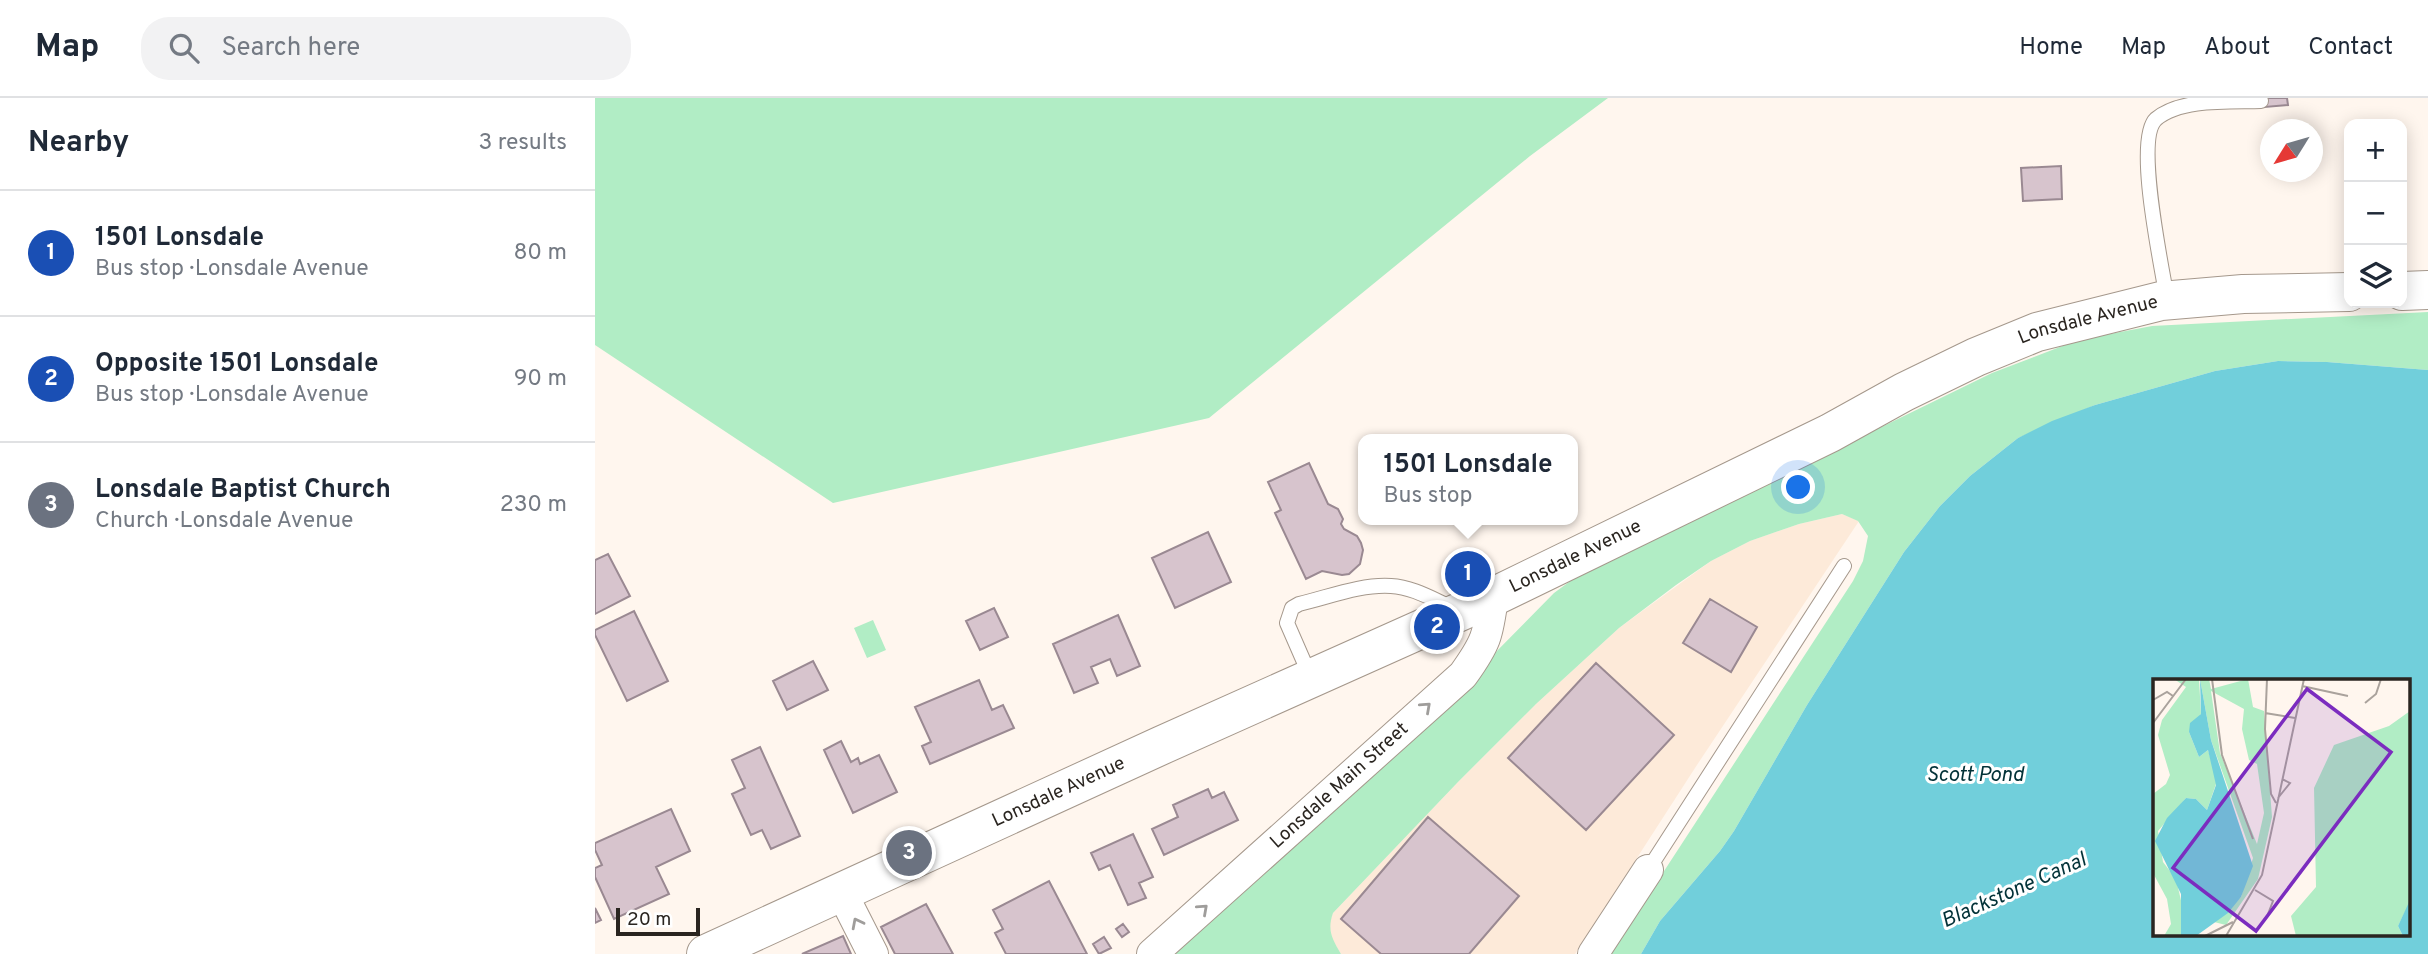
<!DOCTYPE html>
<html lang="en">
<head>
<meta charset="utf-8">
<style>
	body { margin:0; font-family:Overpass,sans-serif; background:#f2f2f3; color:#1f2937 }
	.controls { position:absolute; right:21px; top:21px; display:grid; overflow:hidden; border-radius:14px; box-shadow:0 4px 18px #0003 }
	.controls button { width:63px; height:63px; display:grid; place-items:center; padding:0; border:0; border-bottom:2px solid #e0e1e3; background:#fff; color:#1f2937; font:35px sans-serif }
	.compass { position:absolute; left:1665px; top:21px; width:63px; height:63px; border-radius:50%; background:#fff; box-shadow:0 4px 18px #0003; rotate:233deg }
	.scale { position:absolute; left:21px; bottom:18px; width:84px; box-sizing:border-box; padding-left:7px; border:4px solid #2a2520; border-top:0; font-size:19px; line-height:24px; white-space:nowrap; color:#2a2520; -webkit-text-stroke:5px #fff; paint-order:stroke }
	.you { position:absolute; left:1204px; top:390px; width:24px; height:24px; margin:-18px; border:5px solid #fff; border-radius:50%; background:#1a73e8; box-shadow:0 0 0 10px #1a73e833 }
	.badge { display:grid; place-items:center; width:46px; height:46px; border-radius:50%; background:#d04063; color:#fff; font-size:23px; font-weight:700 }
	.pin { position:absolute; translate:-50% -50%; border:4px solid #fff; box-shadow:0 2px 7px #0006 }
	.popup { position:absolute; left:763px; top:336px; width:220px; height:91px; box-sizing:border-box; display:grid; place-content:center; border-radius:14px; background:#fff; filter:drop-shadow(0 2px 5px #0005); font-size:23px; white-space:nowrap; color:#747a83 }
	.popup b { font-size:26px; color:#1f2937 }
	.popup::after { content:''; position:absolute; left:50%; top:100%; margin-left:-14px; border:14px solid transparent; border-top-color:#fff }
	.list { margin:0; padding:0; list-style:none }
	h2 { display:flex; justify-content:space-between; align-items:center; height:91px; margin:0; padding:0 28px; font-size:30px }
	h2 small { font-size:23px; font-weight:400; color:#747a83 }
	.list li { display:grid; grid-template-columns:46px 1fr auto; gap:21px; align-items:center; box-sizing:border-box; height:126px; padding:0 28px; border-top:2px solid #e0e1e3 }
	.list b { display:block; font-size:26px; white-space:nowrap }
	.list p { margin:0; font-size:23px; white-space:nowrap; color:#747a83 }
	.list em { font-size:23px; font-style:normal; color:#747a83 }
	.icon { flex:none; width:38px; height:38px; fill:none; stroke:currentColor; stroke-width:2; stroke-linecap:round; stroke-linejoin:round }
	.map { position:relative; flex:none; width:1833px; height:856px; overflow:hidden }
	header { display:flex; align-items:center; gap:42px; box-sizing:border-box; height:98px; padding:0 35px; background:#fff; border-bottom:2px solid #e0e1e3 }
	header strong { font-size:33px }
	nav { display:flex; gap:38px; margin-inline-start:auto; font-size:24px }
	.search { width:490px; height:63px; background:#f2f2f3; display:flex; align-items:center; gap:18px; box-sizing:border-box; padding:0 24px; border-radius:28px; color:#747a83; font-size:26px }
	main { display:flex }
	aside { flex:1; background:#fff }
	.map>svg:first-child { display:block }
</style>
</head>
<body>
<header>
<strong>Map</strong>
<div class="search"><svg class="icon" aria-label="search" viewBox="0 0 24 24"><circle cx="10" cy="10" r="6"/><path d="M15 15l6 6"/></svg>Search here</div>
<nav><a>Home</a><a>Map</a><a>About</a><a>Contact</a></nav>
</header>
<main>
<aside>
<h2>Nearby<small>3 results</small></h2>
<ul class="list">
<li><span class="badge" style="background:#1a4fb4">1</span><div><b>1501 Lonsdale</b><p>Bus stop · Lonsdale Avenue</p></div><em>80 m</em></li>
<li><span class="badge" style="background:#1a4fb4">2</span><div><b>Opposite 1501 Lonsdale</b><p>Bus stop · Lonsdale Avenue</p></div><em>90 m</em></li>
<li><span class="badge" style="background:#6b7280">3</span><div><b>Lonsdale Baptist Church</b><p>Church · Lonsdale Avenue</p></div><em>230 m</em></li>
</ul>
</aside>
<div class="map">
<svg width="1833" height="856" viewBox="0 0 1833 856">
	<rect width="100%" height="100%" fill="#fff6ee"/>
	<!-- commercial -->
	<path fill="#fdead9" d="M1247 416 1264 423 1100 670 980 856H746L737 841 734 826 738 815 863 684 941 606 1024 530 1116 463 1155 443 1204 426Z"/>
	<!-- green -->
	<path fill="#b1edc5" d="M0 0H1013L935 58 614 320 238 405 0 247Z
		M1833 214V272L1732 264 1683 263 1620 273 1500 307 1423 340 1375 378 1345 408 1309 454 1212 607 1139 733 1125 753 1065 823 1046 856H1015L1258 483 1268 463 1273 438 1263 423 1247 416 1204 426 1155 443 1116 463 1081 487 1024 530 941 606 863 684 738 815C732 832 737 841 746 856H576L894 561 959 495 985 476 1397 275 1483 242 1557 228Z
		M278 522 291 552 272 560 259 530Z"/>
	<!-- water -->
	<path fill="#71cfdb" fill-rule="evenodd" d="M1683 263 1732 264 1833 272V856H1046L1065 823 1125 753 1139 733 1212 607 1309 454 1345 408 1375 378 1423 340 1457 323 1500 307 1620 273ZM1560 583H1814V837H1560Z"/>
	<!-- building -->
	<path fill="#d7c4cd" stroke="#9a8992" stroke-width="2" d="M1669 0H1692L1693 7 1670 9Z
		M1466 68 1467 101 1428 103 1426 70Z
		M714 365 733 406 743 411 748 421 746 426 749 431 762 438 766 445 768 452 765 466 754 476 747 477 727 473 711 481 680 415 686 412 673 384Z
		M613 434 636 484 580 510 557 460Z
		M13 456 35 498 0 516V462Z
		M1115 501 1162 529 1136 574 1088 545Z
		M399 510 413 539 385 552 371 523Z
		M39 513 73 583 32 603 0 537V532Z
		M523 517 545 568 522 578 515 561 496 569 503 585 479 595 458 546Z
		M218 563 233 592 192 612 178 583Z
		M1001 565 1079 637 991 732 913 660Z
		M384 582 397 612 408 607 419 630 335 666 327 648 336 644 320 609Z
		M246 643 256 664 263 660 265 666 284 657 302 694 258 715 229 652Z
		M165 649 205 738 176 751 167 732 156 737 137 696 150 690 137 662Z
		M613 691 617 700 629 694 643 722 569 757 557 731 583 719 578 707Z
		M76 711 95 753 61 769 74 796 19 821 0 779V770L7 767 0 752V745Z
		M833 719 924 798 874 856H786L746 821Z
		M538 736 558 779 544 785 551 800 533 807 515 767 504 772 496 755Z
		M454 783 492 856H411L400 835 408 831 398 812Z
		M331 806 358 856H300L286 829Z
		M0 810 6 822 0 825Z
		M528 826 534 834 527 839 521 831Z
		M248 838 256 856H207Z
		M509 839 516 850 504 856 498 846Z"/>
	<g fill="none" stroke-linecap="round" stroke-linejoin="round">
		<!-- lane casing -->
		<g stroke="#a5988c" stroke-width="16">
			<path id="lane" d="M1572 201C1567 169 1539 41 1561 21 1586 0 1636 4 1666 3
				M716 580 692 525 697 510 704 506C734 499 766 486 796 488 818 489 839 502 858 510
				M1053 772 1249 468"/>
		</g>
		<!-- street casing -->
		<g stroke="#a5988c" stroke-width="32">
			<g id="street">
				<path d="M247 795 278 856"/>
				<path id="s1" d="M557 856 868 577C891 545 893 538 898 499"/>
				<path d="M998 856 1053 772"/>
			</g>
		</g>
		<!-- primary casing -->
		<g stroke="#a5988c" stroke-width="40">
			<g id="primary">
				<path d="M1807 193 1833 192"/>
				<path id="s2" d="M111 856 565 648 898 499 1235 335 1309 294 1381 259 1442 234 1566 203 1648 196 1754 194"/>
			</g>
		</g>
		<!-- lane -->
		<use href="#lane" stroke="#fff" stroke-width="14"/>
		<!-- street -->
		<use href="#street" stroke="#fff" stroke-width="30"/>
		<!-- primary -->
		<use href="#primary" stroke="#fff" stroke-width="38"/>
	</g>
	<!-- one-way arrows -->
	<defs><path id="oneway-chevron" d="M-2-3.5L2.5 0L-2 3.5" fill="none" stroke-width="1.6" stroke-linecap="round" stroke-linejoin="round" transform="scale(1.75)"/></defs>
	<g stroke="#9f9d9b">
		<use href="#oneway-chevron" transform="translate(831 609) rotate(-42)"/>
		<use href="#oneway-chevron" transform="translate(608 811) rotate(-42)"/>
		<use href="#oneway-chevron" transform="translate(262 825) rotate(-117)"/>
	</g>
	<g text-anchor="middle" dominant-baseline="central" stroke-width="6" stroke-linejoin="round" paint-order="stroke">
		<!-- street labels -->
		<g font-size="19" fill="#2a2520" stroke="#fff">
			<text stroke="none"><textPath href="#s2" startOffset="1522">Lonsdale Avenue</textPath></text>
			<text stroke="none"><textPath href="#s2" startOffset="956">Lonsdale Avenue</textPath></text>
			<text stroke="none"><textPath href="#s1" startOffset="252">Lonsdale Main Street</textPath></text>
			<text stroke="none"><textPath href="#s2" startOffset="388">Lonsdale Avenue</textPath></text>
		</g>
		<!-- water labels -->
		<g font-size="21" font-style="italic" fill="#033238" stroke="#fff">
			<text x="1380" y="677">Scott Pond</text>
			<text transform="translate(1419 793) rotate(-24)">Blackstone Canal</text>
		</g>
	</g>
	<!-- overview -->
	<g transform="translate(1558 581)">
		<rect width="257" height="257" fill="#fff6ee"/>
		<path d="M21 0H46L48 35 36 53 46 78 55 71 64 102 54 131 43 120 33 119 5 152 10 183 23 200 30 230 28 257H11L18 245 14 220 0 194V115L13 105 17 96 5 56 9 41 33 8ZM47 0H56L58 10 95 0 100 28 111 32 119 138 105 200 73 246 61 243 88 218 100 179 58 61ZM58 12 91 30 89 50 96 81 104 85 111 134 104 165 67 74ZM257 32 258 221 245 247 250 257H143L138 237 163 208 161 109 181 66 236 47Z" fill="#b1edc5" fill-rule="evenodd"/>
		<path d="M47 0 58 61 100 187 88 218 75 234 43 257H28V215L2 162 14 139 33 119 43 120 54 131 63 106 55 71 46 78 36 53 37 44 48 35ZM257 221V257H250L245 247Z" fill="#71cfdb"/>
		<path fill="none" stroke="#aaa29c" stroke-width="2" d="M59 0 69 76 100 160M114 0 112 50 118 115 123 124M149 7 195 17M0 21 14 13 20 17M212 24 223 15 228 0M112 34 142 39M0 44 33 0M125 119 137 104 129 100M102 211 120 222 115 235M52 257 80 243M73 257 109 196 151 0"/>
		<path fill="#7b2cbf" fill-opacity="0.15" stroke="#7b2cbf" stroke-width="3.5" d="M154 10 238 73 103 252 20 189Z"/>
		<rect width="257" height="257" fill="none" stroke="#2a2520" stroke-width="3.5"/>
	</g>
</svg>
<div class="controls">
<button>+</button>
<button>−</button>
<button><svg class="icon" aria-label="layers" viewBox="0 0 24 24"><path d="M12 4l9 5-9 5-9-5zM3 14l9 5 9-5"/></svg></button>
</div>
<svg class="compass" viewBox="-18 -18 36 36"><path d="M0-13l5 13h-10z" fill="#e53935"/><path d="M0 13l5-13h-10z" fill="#747a83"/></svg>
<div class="scale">20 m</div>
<div class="you"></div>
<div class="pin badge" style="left:873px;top:476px;background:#1a4fb4">1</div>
<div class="popup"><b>1501 Lonsdale</b>Bus stop</div>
<div class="pin badge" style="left:842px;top:529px;background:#1a4fb4">2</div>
<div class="pin badge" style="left:314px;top:755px;background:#6b7280">3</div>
</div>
</main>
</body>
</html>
